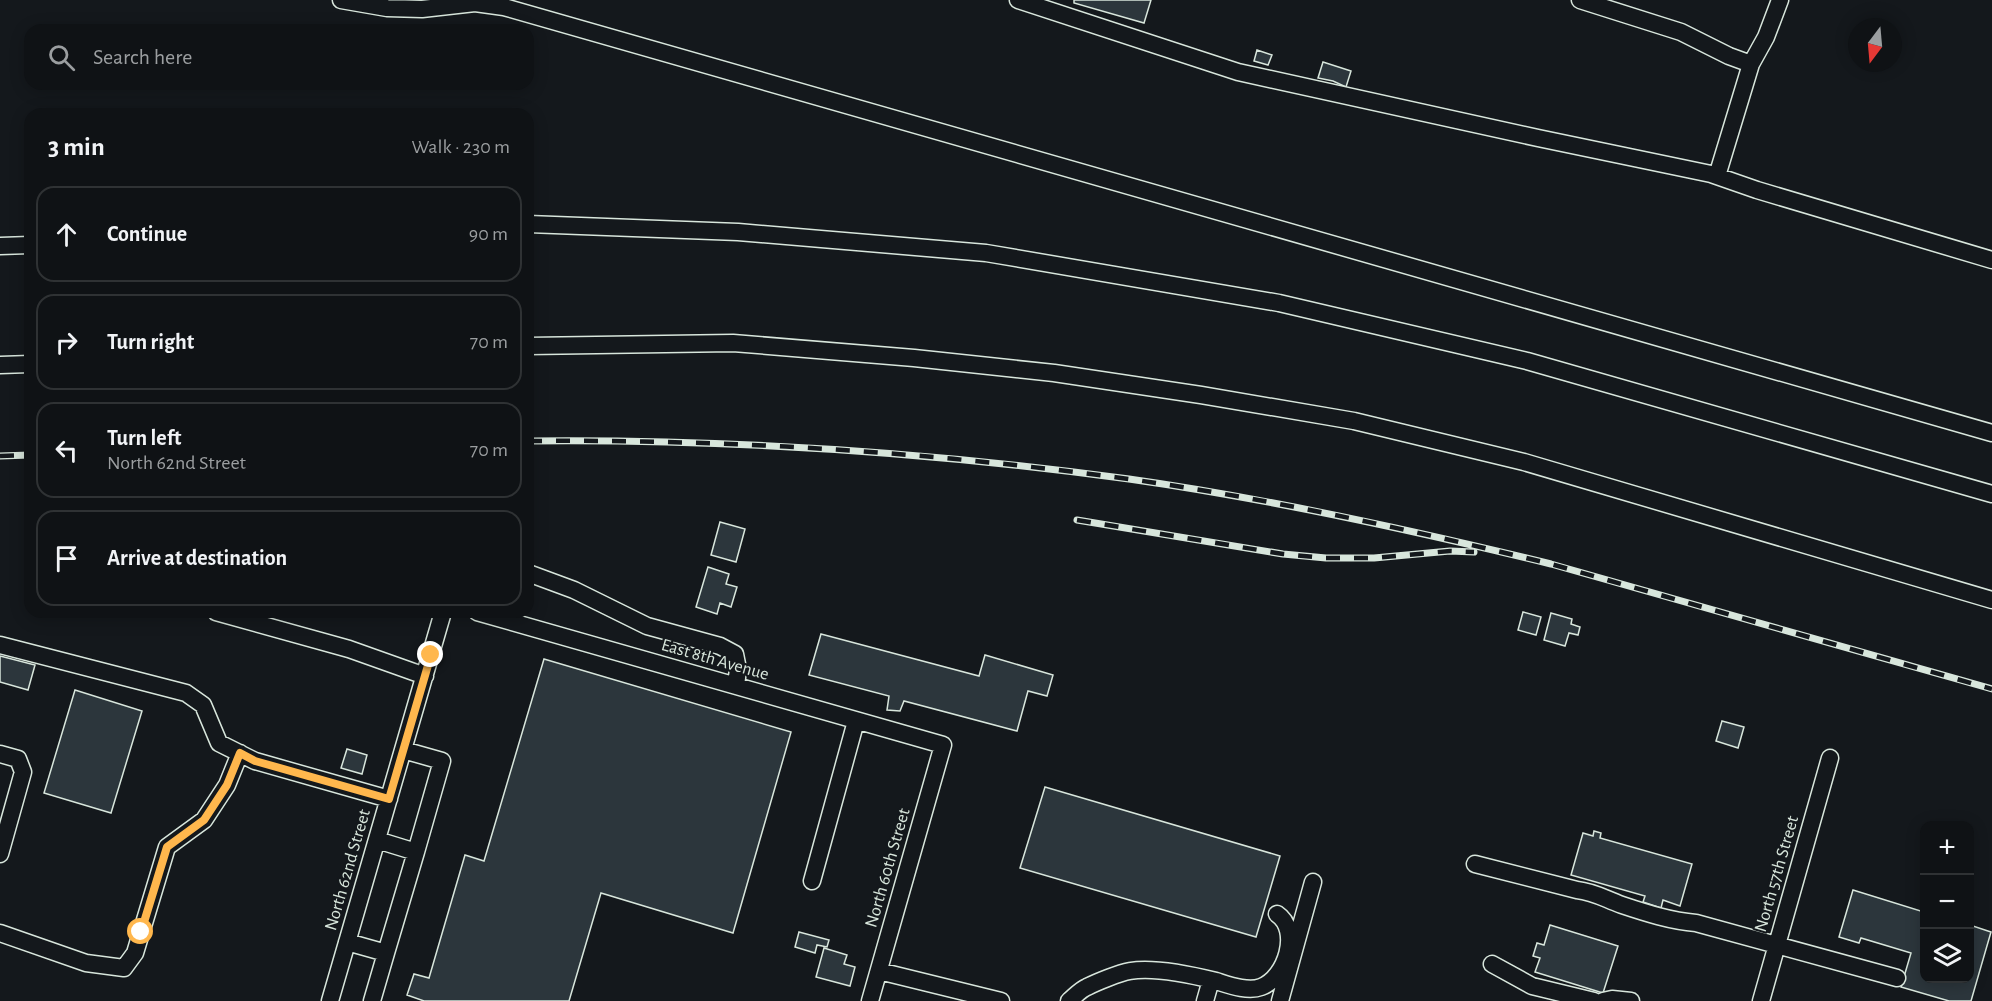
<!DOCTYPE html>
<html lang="en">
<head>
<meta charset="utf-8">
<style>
	body { margin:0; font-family:"Alegreya Sans",sans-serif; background:#1d2022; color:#f1f3f6 }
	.controls { position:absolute; right:18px; bottom:18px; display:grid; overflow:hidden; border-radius:12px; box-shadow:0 3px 15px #0003 }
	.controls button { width:54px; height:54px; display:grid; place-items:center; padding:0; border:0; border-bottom:2px solid #2f3234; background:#0f1215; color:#f1f3f6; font:30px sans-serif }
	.compass { position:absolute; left:1848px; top:18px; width:54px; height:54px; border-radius:50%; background:#0f1215; box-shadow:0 3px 15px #0003; rotate:196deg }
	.stop { position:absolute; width:18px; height:18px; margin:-14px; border:4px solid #ffb74d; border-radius:50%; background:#fff }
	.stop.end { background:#ffb74d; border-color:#fff; box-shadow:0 2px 6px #0008 }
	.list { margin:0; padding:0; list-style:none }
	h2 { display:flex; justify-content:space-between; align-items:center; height:78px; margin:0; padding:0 24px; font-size:26px }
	h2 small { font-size:20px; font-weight:400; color:#9b9ea0 }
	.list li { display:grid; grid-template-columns:39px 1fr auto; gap:18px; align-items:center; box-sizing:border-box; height:96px; margin:0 12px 12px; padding:0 12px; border:2px solid #2f3234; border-radius:18px }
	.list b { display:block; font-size:22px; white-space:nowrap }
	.list p { margin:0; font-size:20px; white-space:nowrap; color:#9b9ea0 }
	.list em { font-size:20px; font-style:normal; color:#9b9ea0 }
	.icon { flex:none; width:33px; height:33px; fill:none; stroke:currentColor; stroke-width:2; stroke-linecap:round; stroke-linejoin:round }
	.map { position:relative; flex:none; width:1992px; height:1001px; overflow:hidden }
	.search { position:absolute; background:#0f1215; box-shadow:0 3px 15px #0003; left:24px; top:24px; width:510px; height:66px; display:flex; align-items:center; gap:15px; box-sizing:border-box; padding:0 21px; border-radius:18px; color:#9b9ea0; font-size:22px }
	.panel { position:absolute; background:#0f1215; box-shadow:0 3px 15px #0003; left:24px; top:108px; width:510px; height:510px; border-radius:18px }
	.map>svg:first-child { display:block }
</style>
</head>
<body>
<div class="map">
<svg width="1992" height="1001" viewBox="0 0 1992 1001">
	<rect width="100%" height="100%" fill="#14181c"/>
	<!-- building -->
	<path fill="#2c363c" stroke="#d8e6dc" stroke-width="1.5" d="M1074 0H1151L1144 23 1074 3Z
		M1257 50 1272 55 1268 65 1254 61Z
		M1323 62 1351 71 1346 87 1333 81 1318 78Z
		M720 522 745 529 736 562 711 555Z
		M708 567 729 574 726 584 737 587 731 607 720 603 717 614 696 607Z
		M1523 612 1541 617 1536 635 1518 630Z
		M1551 613 1572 619 1571 624 1580 627 1578 635 1569 633 1565 646 1544 640Z
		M821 634 979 676 985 655 1053 675 1047 696 1028 691 1017 731 904 701 900 711 887 710 889 696 809 675Z
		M0 656 35 665 28 690 0 682Z
		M544 659 791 732 733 933 601 893 569 1001H424L407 995 414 974 429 978 465 855 484 861Z
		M75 690 142 711 111 813 44 793Z
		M1722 721 1744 727 1738 748 1716 741Z
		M347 749 367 755 362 774 341 768Z
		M1045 787 1280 856 1256 937 1020 868Z
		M1594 831 1601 833 1600 838 1692 864 1680 906 1663 900 1661 908 1643 902 1645 896 1571 875 1583 833 1593 836Z
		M1853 890 1924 912V978H1970V925L1991 932 1971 1001H1949L1901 987 1911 953 1861 938 1859 943 1839 937Z
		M1550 925 1618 946 1603 993 1535 972 1540 958 1533 956 1537 943 1544 945Z
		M799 932 829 940 827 947 817 945 815 953 795 947Z
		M824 948 847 955 844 964 855 967 850 986 816 977Z"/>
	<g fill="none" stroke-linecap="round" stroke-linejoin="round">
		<!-- minor casing -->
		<g stroke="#d8e6dc" stroke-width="19">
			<path id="minor" d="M341 0 387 8 422 9 475 3 504 7 1992 433
				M1018 0 1238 72 1538 138 1711 174 1757 190 1992 260
				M1580 0 1681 32 1729 56 1751 64 1766 37 1780 0
				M1717 176 1751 64
				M528 224 738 232 986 253 1279 303 1527 361 1992 494
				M0 246 30 245
				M528 346 733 343 914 358 1054 373 1201 395 1354 421 1524 462 1992 600
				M0 365 30 364
				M528 573 574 590 647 626 720 646 735 654 738 669 736 686
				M216 612 349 649 425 676
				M477 612 943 745 870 1001
				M0 645 186 693 203 705 219 743 255 761 389 799
				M0 754 18 759 23 772 0 854
				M377 840 416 852 442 761 403 750
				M1475 864 1577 890C1595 892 1605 899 1622 905 1646 913 1671 921 1696 923L1897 978
				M812 881 856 721
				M0 933 86 963 124 968 135 953 167 847 204 820 227 785 240 753
				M347 942 386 953 416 852
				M1492 964 1532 986 1594 1001
				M879 971 1001 1001
				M330 1001 443 612
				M372 1001 386 953
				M1069 1001C1075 996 1080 990 1087 987 1097 982 1119 973 1130 971 1154 967 1192 975 1216 981 1229 985 1248 992 1261 987 1286 978 1301 930 1277 914
				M1205 1001 1211 980
				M1280 1001 1313 882
				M1603 1001 1612 999 1631 1001
				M1761 1001 1830 758"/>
		</g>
		<!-- minor -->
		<use href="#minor" stroke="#14181c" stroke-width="16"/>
		<!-- rail casing -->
		<g stroke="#d8e6dc" stroke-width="7">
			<path id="rail" d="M528 441C729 439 930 452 1129 479 1271 499 1412 530 1551 564L1992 689
				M0 456 30 455
				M1077 520 1283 554 1326 558H1374L1450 551 1474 552"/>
		</g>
		<!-- rail -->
		<use href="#rail" stroke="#14181c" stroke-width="4.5" stroke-dasharray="14" stroke-linecap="butt"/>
	</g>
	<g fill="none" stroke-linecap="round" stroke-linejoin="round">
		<!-- route -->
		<path stroke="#ffb74d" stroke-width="8" d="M141 932 167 847 204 820 227 785 240 753 255 761 389 799 431 655"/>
	</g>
	<g text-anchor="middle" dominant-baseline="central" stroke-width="4.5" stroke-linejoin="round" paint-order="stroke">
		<!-- street labels -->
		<g font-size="18" fill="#d8e6dc" stroke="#14181c">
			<text transform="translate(715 660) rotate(16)">East 8th Avenue</text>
			<text transform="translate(888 868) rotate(-74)">North 60th Street</text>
			<text transform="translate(348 870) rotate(-74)">North 62nd Street</text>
			<text transform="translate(1777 874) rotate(-74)">North 57th Street</text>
		</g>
	</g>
</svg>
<div class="controls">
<button>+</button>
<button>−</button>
<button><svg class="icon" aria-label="layers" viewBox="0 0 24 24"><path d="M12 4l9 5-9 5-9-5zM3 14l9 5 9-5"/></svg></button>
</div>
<svg class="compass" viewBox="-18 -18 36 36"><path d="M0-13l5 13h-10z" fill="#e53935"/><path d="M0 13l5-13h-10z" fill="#9b9ea0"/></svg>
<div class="stop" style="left:141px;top:932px"></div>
<div class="stop end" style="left:431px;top:655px"></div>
<div class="search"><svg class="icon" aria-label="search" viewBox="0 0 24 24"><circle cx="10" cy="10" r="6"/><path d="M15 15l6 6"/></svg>Search here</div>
<section class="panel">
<h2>3 min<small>Walk · 230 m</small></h2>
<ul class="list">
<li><svg class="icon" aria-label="ahead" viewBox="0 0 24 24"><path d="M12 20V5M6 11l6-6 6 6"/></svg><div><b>Continue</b></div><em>90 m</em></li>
<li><svg class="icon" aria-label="right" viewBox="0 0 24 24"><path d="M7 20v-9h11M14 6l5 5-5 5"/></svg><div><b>Turn right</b></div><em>70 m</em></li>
<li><svg class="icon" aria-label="left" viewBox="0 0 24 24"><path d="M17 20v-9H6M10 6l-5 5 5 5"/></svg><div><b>Turn left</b><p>North 62nd Street</p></div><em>70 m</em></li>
<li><svg class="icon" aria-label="arrive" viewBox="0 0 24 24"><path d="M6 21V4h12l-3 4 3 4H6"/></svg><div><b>Arrive at destination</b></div></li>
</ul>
</section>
</div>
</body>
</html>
